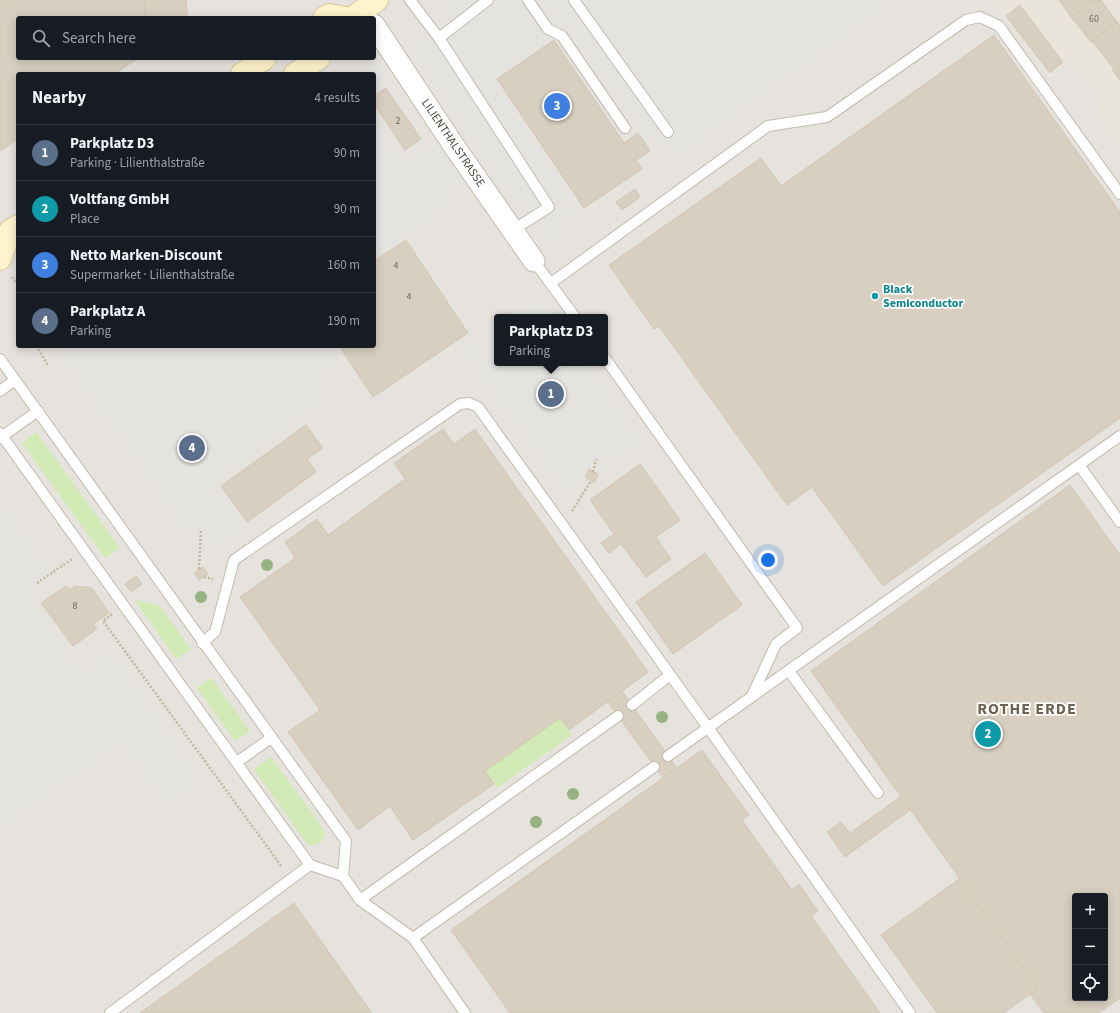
<!DOCTYPE html>
<html lang="en">
<head>
<meta charset="utf-8">
<style>
	body { margin:0; font-family:"Source Sans 3",sans-serif; background:#242831; color:#f1f3f6 }
	.controls { position:absolute; right:12px; bottom:12px; display:grid; overflow:hidden; border-radius:4px; box-shadow:0 2px 10px #0003 }
	.controls button { width:36px; height:36px; display:grid; place-items:center; padding:0; border:0; border-bottom:1px solid #363941; background:#171b24; color:#f1f3f6; font:20px sans-serif }
	.you { position:absolute; left:768px; top:560px; width:14px; height:14px; margin:-10px; border:3px solid #fff; border-radius:50%; background:#1a73e8; box-shadow:0 0 0 6px #1a73e833 }
	.badge { display:grid; place-items:center; width:26px; height:26px; border-radius:50%; background:#fc3f1d; color:#fff; font-size:13px; font-weight:700 }
	.pin { position:absolute; translate:-50% -50%; border:2px solid #fff; box-shadow:0 1px 4px #0006 }
	.popup { position:absolute; left:494px; top:314px; width:114px; height:52px; box-sizing:border-box; display:grid; place-content:center; border-radius:4px; background:#171b24; filter:drop-shadow(0 1px 3px #0005); font-size:13px; white-space:nowrap; color:#9ea1a6 }
	.popup b { font-size:15px; color:#f1f3f6 }
	.popup::after { content:''; position:absolute; left:50%; top:100%; margin-left:-8px; border:8px solid transparent; border-top-color:#171b24 }
	.list { margin:0; padding:0; list-style:none }
	h2 { display:flex; justify-content:space-between; align-items:center; height:52px; margin:0; padding:0 16px; font-size:17px }
	h2 small { font-size:13px; font-weight:400; color:#9ea1a6 }
	.list li { display:grid; grid-template-columns:26px 1fr auto; gap:12px; align-items:center; box-sizing:border-box; height:56px; padding:0 16px; border-top:1px solid #363941 }
	.list b { display:block; font-size:15px; white-space:nowrap }
	.list p { margin:0; font-size:13px; white-space:nowrap; color:#9ea1a6 }
	.list em { font-size:13px; font-style:normal; color:#9ea1a6 }
	.icon { flex:none; width:22px; height:22px; fill:none; stroke:currentColor; stroke-width:2; stroke-linecap:round; stroke-linejoin:round }
	.map { position:relative; flex:none; width:1120px; height:1013px; overflow:hidden }
	.search { position:absolute; background:#171b24; box-shadow:0 2px 10px #0003; left:16px; top:16px; width:360px; height:44px; display:flex; align-items:center; gap:10px; box-sizing:border-box; padding:0 14px; border-radius:4px; color:#9ea1a6; font-size:15px }
	.panel { position:absolute; background:#171b24; box-shadow:0 2px 10px #0003; left:16px; top:72px; width:360px; height:276px; border-radius:4px }
	.map>svg:first-child { display:block }
</style>
</head>
<body>
<div class="map">
<svg width="1120" height="1013" viewBox="0 0 1120 1013">
	<rect width="100%" height="100%" fill="#f6f3ec"/>
	<!-- residential -->
	<path fill="#eae5da" d="M993 0H1120V146L1103 124 1097 94 1070 59 1049 76Z"/>
	<!-- industrial -->
	<path fill="#e6e2dd" fill-rule="evenodd" d="M0 0H993L1049 76 1070 59 1097 94 1103 124 1120 146V1013H0ZM18 18H374V58H18ZM18 74H374V346H18ZM497 317H605V363H497ZM1075 896H1105V998H1075Z"/>
	<!-- green -->
	<path fill="#d2eab5" d="M36 432 120 548 105 558 22 443Z
		M134 599 160 606 191 649 176 659Z
		M211 678 250 731 235 741 197 688Z
		M560 718 572 735 497 788 485 771Z
		M271 757 325 831 323 840 316 845 307 844 254 769Z"/>
	<!-- parking -->
	<path fill="#e5e3e0" d="M443 0H544L566 30 494 79 575 198 564 205 581 213 578 222 566 217 572 227 546 246 409 49 424 39 421 35 451 10Z
		M548 0H895L674 159 666 146 655 154Z
		M376 58 388 76 374 85V74H352Z
		M374 121 403 164 435 142 463 181 438 216 374 261Z
		M537 295 552 317H506Z
		M497 323V363H586L641 441 598 473 588 468 583 478 586 480 565 495 461 348Z
		M53 346H339L346 357 315 378 329 398 213 481 246 527 203 557Z
		M0 499 55 576 27 597 82 673 112 652 204 781 166 809 119 745 0 830Z"/>
	<!-- building -->
	<path fill="#d8cfc1" stroke="#d3c7b4" fill-rule="evenodd" d="M0 0H144L146 18H18V58H138L115 74H18V139L0 151Z
		M144 0H186L188 18H146Z
		M1059 0H1094L1071 17Z
		M1094 0H1101L1117 22 1091 42 1071 17Z
		M1020 5 1063 62 1050 73 1006 16Z
		M1117 22 1120 25V65L1114 69 1092 41Z
		M994 35 1120 212V418L883 586 812 487 787 505 659 326 654 329 609 265 761 158 781 186Z
		M554 40 624 143 638 133 650 151 636 160 642 169 584 208 497 79Z
		M1120 65V80L1112 70Z
		M386 88 421 139 405 150 374 104V96Z
		M635 189 640 197 622 210 616 202Z
		M406 240 468 333 373 397 339 346H374V261Z
		M306 425 323 448 307 459 316 472 247 522 221 486Z
		M443 429 454 444 475 429 648 672 569 730 560 718 485 771 494 784 413 840 390 806 358 830 288 732 320 710 240 597 295 558 285 542 317 519 328 535 405 479 394 463Z
		M640 464 680 520 656 537 671 559 646 577 621 544 609 553 601 543 614 534 590 500Z
		M589 469 598 474 594 483 585 477Z
		M1070 485 1120 555V998L1099 1013H1044L1030 994 1038 988 811 671ZM1075 896H1105V998H1075Z
		M705 553 742 605 673 654 636 602Z
		M203 567 208 574 199 580 194 573Z
		M136 576 142 584 131 592 125 584Z
		M66 586 70 590 75 586 92 588 109 613 93 624 97 629 73 646 41 603Z
		M622 691 677 768 663 778 607 701Z
		M702 750 749 815 742 820 792 890 799 884 818 911 811 916 880 1013H510L451 930Z
		M900 797 910 810 845 857 827 832 841 822 850 833Z
		M959 879 1038 988 1004 1013H937L881 935Z
		M294 903 372 1013H140Z"/>
	<g fill="none" stroke-linecap="round" stroke-linejoin="round">
		<!-- lane casing -->
		<g stroke="#c2bbae" stroke-width="12">
			<path id="lane" d="M410 0 439 38 549 207 513 230
				M528 0 548 29 562 36 625 128
				M574 0 668 132
				M439 38 488 0
				M534 261 575 317
				M551 283 768 126 827 117 966 20 980 17 999 26 1120 194
				M605 358 797 628 776 644 752 696
				M0 359 346 841 343 876 310 865 0 433
				M0 391 15 380
				M0 438 38 411
				M1079 465 1120 436
				M202 643 215 632 234 560 460 404 469 403 478 407 709 729 910 1013
				M789 671 878 793
				M632 705 670 675
				M668 756 1079 465 1120 522
				M237 762 271 738
				M343 876 360 900 413 938 465 1013
				M360 900 618 716
				M413 938 654 767
				M110 1013 310 865"/>
		</g>
		<!-- street casing -->
		<g stroke="#c2bbae" stroke-width="23">
			<path id="street" d="M374 25 454 146 534 261"/>
		</g>
		<!-- secondary casing -->
		<g stroke="#d6c79b" stroke-width="24">
			<path id="secondary" d="M324 18 329 15 346 18
				M352 18 377 0
				M242 74 265 58
				M295 74 319 58
				M0 259 10 231 18 226"/>
		</g>
		<!-- path -->
		<path stroke="#c4b79f" stroke-width="2.5" stroke-dasharray="2 2" stroke-linecap="butt" d="M12 277 18 285
			M36 346 48 365
			M593 472 596 459
			M572 511 591 481
			M199 569 201 529
			M204 577 213 579
			M37 583 72 559
			M112 614 103 621 282 867"/>
		<!-- lane -->
		<use href="#lane" stroke="#fff" stroke-width="10"/>
		<!-- street -->
		<use href="#street" stroke="#fff" stroke-width="21"/>
		<!-- secondary -->
		<use href="#secondary" stroke="#fff3cd" stroke-width="22"/>
	</g>
	<!-- trees -->
	<g fill="#97b381">
		<circle cx="267" cy="565" r="6"/>
		<circle cx="201" cy="597" r="6"/>
		<circle cx="662" cy="717" r="6"/>
		<circle cx="573" cy="794" r="6"/>
		<circle cx="536" cy="822" r="6"/>
	</g>
	<!-- markers -->
	<circle fill="#0f9aa8" stroke="#fff" stroke-width="1.5" cx="875" cy="296" r="4"/>
	<g text-anchor="middle" dominant-baseline="central" stroke-width="3.5" stroke-linejoin="round" paint-order="stroke">
		<!-- number labels -->
		<g font-size="10" fill="#6e675b">
			<text x="1094" y="19">60</text>
			<text x="398" y="121">2</text>
			<text x="396" y="266">4</text>
			<text x="409" y="297">4</text>
			<text x="75" y="606">8</text>
		</g>
		<!-- street labels -->
		<g font-size="12" fill="#4b4439" stroke="#fff">
			<text transform="translate(453 143) rotate(56)">LILIENTHALSTRASSE</text>
		</g>
		<!-- culture labels -->
		<g font-size="12" font-weight="bold" fill="#0d838f" stroke="#fff" text-anchor="start">
			<text x="883" y="289">Black<tspan x="883" dy="14">Semiconductor</tspan></text>
		</g>
		<!-- district labels -->
		<g font-size="16" font-weight="bold" letter-spacing="1" fill="#6e6250" stroke="#fff">
			<text x="1027" y="709">ROTHE ERDE</text>
		</g>
	</g>
</svg>
<div class="controls">
<button>+</button>
<button>−</button>
<button><svg class="icon" aria-label="locate" viewBox="0 0 24 24"><circle cx="12" cy="12" r="6"/><path d="M12 2v4M12 18v4M2 12h4M18 12h4"/></svg></button>
</div>
<div class="you"></div>
<div class="pin badge" style="left:551px;top:394px;background:#5c6f8a">1</div>
<div class="popup"><b>Parkplatz D3</b>Parking</div>
<div class="pin badge" style="left:988px;top:734px;background:#0f9aa8">2</div>
<div class="pin badge" style="left:557px;top:106px;background:#3f7fe0">3</div>
<div class="pin badge" style="left:192px;top:448px;background:#5c6f8a">4</div>
<div class="search"><svg class="icon" aria-label="search" viewBox="0 0 24 24"><circle cx="10" cy="10" r="6"/><path d="M15 15l6 6"/></svg>Search here</div>
<section class="panel">
<h2>Nearby<small>4 results</small></h2>
<ul class="list">
<li><span class="badge" style="background:#5c6f8a">1</span><div><b>Parkplatz D3</b><p>Parking · Lilienthalstraße</p></div><em>90 m</em></li>
<li><span class="badge" style="background:#0f9aa8">2</span><div><b>Voltfang GmbH</b><p>Place</p></div><em>90 m</em></li>
<li><span class="badge" style="background:#3f7fe0">3</span><div><b>Netto Marken-Discount</b><p>Supermarket · Lilienthalstraße</p></div><em>160 m</em></li>
<li><span class="badge" style="background:#5c6f8a">4</span><div><b>Parkplatz A</b><p>Parking</p></div><em>190 m</em></li>
</ul>
</section>
</div>
</body>
</html>
